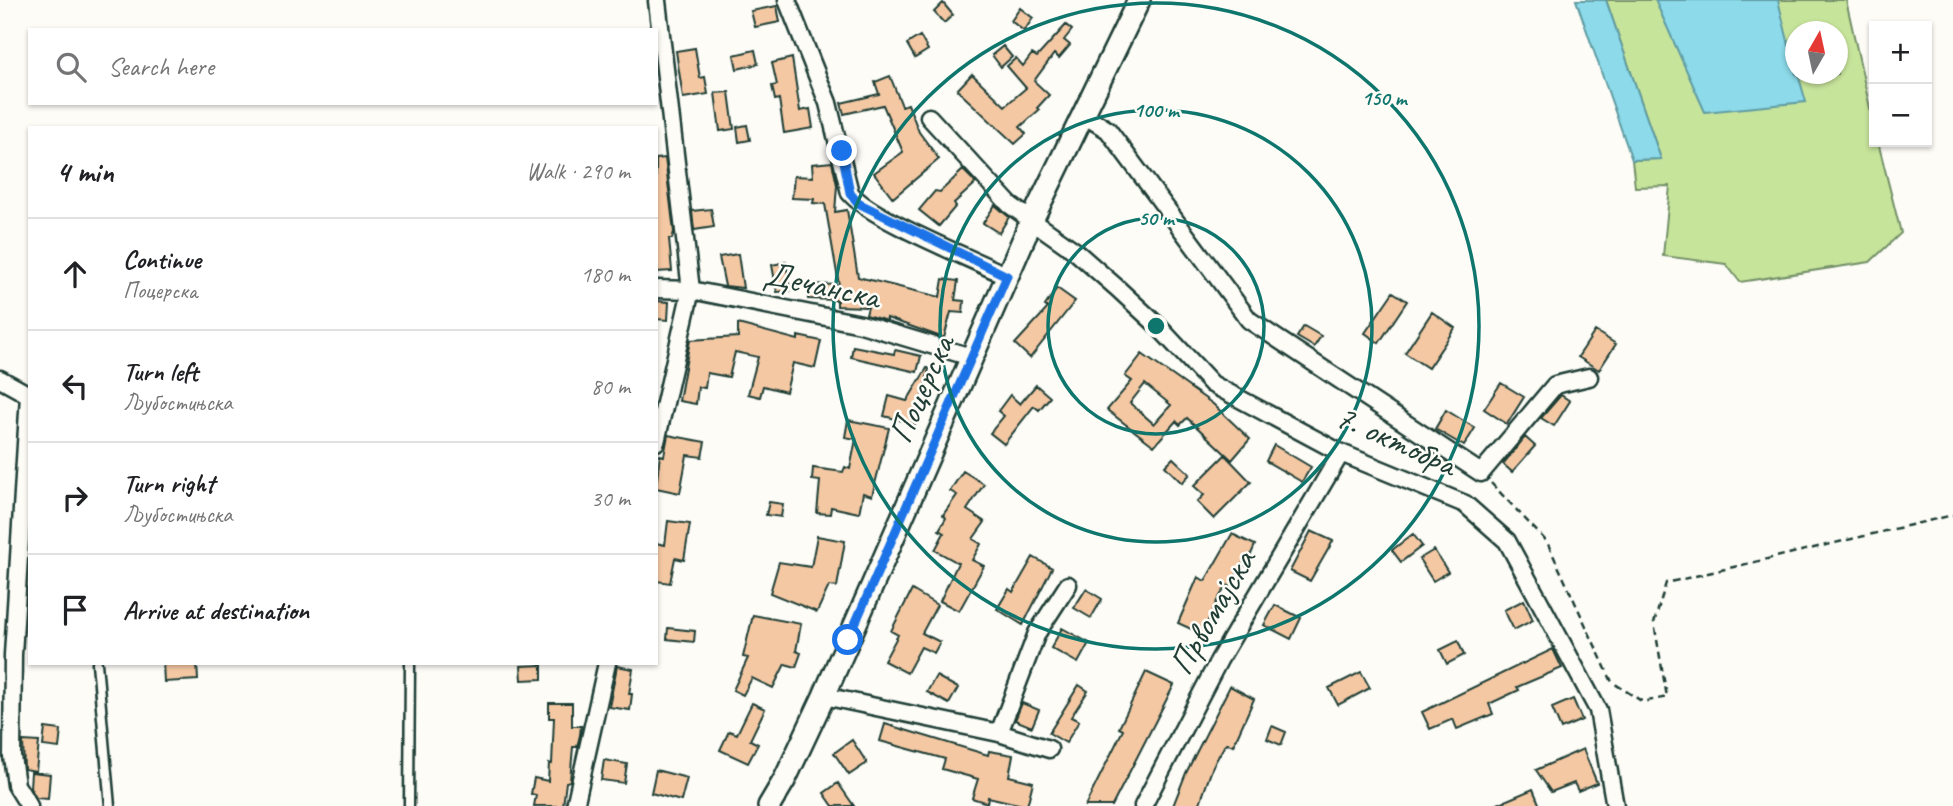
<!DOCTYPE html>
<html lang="en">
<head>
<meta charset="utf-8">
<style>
	body { margin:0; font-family:Caveat,sans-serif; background:#f2f2f2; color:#202124 }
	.controls { position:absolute; right:21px; top:21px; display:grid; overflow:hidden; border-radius:0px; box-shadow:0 2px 5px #0004 }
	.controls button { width:63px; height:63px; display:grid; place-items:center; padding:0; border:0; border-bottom:2px solid #e0e0e0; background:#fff; color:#202124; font:35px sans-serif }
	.compass { position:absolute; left:1785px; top:21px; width:63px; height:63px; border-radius:50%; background:#fff; box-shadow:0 2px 5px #0004; rotate:9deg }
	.stop { position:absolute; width:21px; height:21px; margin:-16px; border:5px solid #1a73e8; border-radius:50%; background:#fff }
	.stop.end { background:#1a73e8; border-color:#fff; box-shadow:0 2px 7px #0008 }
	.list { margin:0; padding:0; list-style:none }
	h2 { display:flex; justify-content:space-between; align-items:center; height:91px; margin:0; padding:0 28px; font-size:30px }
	h2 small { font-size:23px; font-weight:400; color:#757577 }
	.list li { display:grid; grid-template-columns:46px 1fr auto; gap:21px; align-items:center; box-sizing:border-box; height:112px; padding:0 28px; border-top:2px solid #e0e0e0 }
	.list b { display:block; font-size:26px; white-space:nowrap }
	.list p { margin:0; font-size:23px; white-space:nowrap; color:#757577 }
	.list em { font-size:23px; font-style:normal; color:#757577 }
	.icon { flex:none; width:38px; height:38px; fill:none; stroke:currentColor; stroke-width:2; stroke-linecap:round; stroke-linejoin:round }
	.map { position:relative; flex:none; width:1953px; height:806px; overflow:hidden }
	.search { position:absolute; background:#fff; box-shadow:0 2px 5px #0004; left:28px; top:28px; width:630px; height:77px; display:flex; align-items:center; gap:18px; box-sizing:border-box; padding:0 24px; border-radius:0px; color:#757577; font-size:26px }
	.panel { position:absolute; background:#fff; box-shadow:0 2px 5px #0004; left:28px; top:126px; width:630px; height:539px; border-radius:0px }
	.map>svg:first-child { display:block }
</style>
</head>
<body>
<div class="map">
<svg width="1953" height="806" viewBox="0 0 1953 806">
	<rect width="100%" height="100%" fill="#fdfcf7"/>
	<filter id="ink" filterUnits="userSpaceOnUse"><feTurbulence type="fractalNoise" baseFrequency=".0143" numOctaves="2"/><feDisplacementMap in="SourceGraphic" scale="14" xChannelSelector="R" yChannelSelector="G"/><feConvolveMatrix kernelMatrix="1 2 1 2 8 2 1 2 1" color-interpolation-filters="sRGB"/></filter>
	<g filter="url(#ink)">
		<!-- green -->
		<path fill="#c7e49b" stroke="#739068" stroke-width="2" fill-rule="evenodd" d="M1606 0H1846L1874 126V142H1878L1901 233 1870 262 1740 282 1726 264 1663 256 1670 186 1635 187 1632 160 1661 159ZM1796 32H1838V74H1796Z"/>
		<!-- water -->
		<path fill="#8cdaea" stroke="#609ba1" stroke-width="2" d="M1576 0H1606L1661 159 1632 160Z
			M1655 0H1778L1796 74H1798L1806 102 1705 112Z"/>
		<!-- building -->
		<path fill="#f5c8a4" stroke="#1f3d34" stroke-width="2" fill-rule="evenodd" d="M943 3 953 15 944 23 934 12Z
			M777 6 780 22 755 27 751 11Z
			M1020 8 1033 18 1024 31 1011 21Z
			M1066 25 1072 30 1064 40 1070 45 1059 58 1054 54 1034 81 1049 95 1037 108 1039 110 1020 127 1026 134 1015 144 957 90 972 74 1005 106 1026 88 1007 66 1016 58 1023 66 1032 54 1037 57Z
			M920 36 928 50 915 58 907 44Z
			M1003 46 1012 57 1001 67 992 55Z
			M695 48 700 78 705 77 708 94 683 98 676 51Z
			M755 50 758 64 737 69 734 55Z
			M792 58 800 111 810 109 813 128 784 133 779 99 775 100 772 86 777 85 772 63Z
			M890 76 902 106 908 104 919 132 939 159 893 198 874 173 903 152 883 105 844 114 841 103 879 94 875 82Z
			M729 92 734 129 720 131 715 93Z
			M747 125 750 140 739 142 737 127Z
			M665 158 674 232 672 239H669L672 271 656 272V159Z
			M832 162 837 185 835 212 847 210 858 277 940 297 943 279 958 281 955 300 964 301 963 313 951 312 944 338 887 318V321L866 315 868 307 837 306V300L808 299V284L839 285 825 204 813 203 814 199 792 198 794 176 813 177 812 164Z
			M963 170 976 183 954 203 956 206 939 226 919 210 935 191 940 192Z
			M995 205 1009 217 999 233 983 223Z
			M711 209 714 227 694 230 692 211Z
			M738 254 743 288 725 286 719 257Z
			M786 262 790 291 777 292 772 265Z
			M1057 288 1075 301 1030 358 1015 344 1048 308 1045 306Z
			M1393 292 1407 301 1379 343 1365 333Z
			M656 301 669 302 668 320 656 319Z
			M1432 312 1455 328 1428 368 1405 353Z
			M738 324 798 340V336L821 341 815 368 793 363 786 392 763 386 760 397 748 394 758 357 735 352 729 377 707 373 705 388 698 387 696 404 679 401 690 340 738 337Z
			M1304 326 1321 336 1314 347 1297 337Z
			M1595 331 1616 344 1599 370 1578 357Z
			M853 346 894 354 895 350 921 356 917 372 851 357Z
			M1142 354 1213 404 1250 439 1232 460 1187 418 1180 425 1176 421 1154 446 1107 410 1132 381 1125 376ZM1145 384 1171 405 1154 424 1130 403Z
			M927 368 929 369 915 424 884 416 889 396 907 401Z
			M1501 383 1524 397 1507 424 1484 409Z
			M1036 385 1050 397 1039 410 1034 406 1004 444 990 433 1004 416 998 411 1010 395 1020 404Z
			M1561 395 1570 401 1554 426 1541 418Z
			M1446 410 1475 428 1464 446 1435 429Z
			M848 420 889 428 872 496 863 493 859 513 831 507 830 514 817 513 820 481 812 480 813 468 843 472 845 467 850 469 856 439 845 437Z
			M668 435 705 442 702 457 687 455 680 493 656 488 660 455 664 456Z
			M1525 437 1535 446 1512 472 1503 464Z
			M1274 445 1311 467 1302 482 1266 461Z
			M1225 455 1251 482 1214 519 1197 502 1204 495 1194 486Z
			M1173 458 1190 474 1182 483 1165 466Z
			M963 471 984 484 967 510 985 522 973 539 981 544 972 560 984 566 959 611 940 601 958 563 935 550 944 533 939 530 946 518 943 515 957 495 950 491Z
			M769 502 783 504 781 517 766 515Z
			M668 521 690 524 684 560 675 558 670 583 656 581V543L665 545Z
			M1311 531 1333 541 1310 581 1290 571Z
			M1232 534 1255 545 1246 566 1242 564 1231 587 1227 585 1217 601 1202 634 1178 623 1198 577 1205 581Z
			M1413 534 1422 546 1401 562 1392 550Z
			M817 536 845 541 837 587 829 586 817 612 770 593 779 562 811 567Z
			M1434 550 1448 572 1433 581 1419 559Z
			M1033 557 1052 568 1023 625 997 609 1009 589 1013 592Z
			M1086 589 1102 599 1091 618 1074 608Z
			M912 590 937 605 922 633 940 642 934 653 921 647 907 673 884 661 898 635 891 631Z
			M1524 600 1533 620 1514 630 1504 610Z
			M1275 605 1301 618 1291 639 1264 625Z
			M753 615 801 624 796 651 801 653 796 667 785 664 773 688 752 678 743 695 733 690 748 658 743 657Z
			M668 628 695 631 694 642 667 639Z
			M1062 628 1089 643 1078 663 1051 648Z
			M1458 641 1464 655 1447 664 1440 650Z
			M1553 649 1562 668 1517 687 1519 690 1489 704 1493 714 1457 729 1453 719 1430 729 1422 712Z
			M163 663H197L198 680 164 682Z
			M542 665V679L522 680 521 666Z
			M617 666 633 669 629 694H632L630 710 609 707Z
			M1146 672 1174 685 1112 806H1085L1123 730 1119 728Z
			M1361 672 1370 688 1338 705 1329 688Z
			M936 676 958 688 949 704 927 692Z
			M1079 685 1088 691 1071 717 1079 721 1066 743 1049 733Z
			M1230 686 1254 699 1233 746 1226 743 1213 766 1199 806H1173L1186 773Z
			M1573 699 1582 720 1561 729 1552 708Z
			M549 703H572V726H581L580 735 577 747H573L570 781 566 782 563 806H534L536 795 531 794 534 778 548 781 549 763 552 764 554 718H549Z
			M752 703 765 709 750 740 758 744 748 763 720 750 729 731 737 734Z
			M1022 703 1039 710 1032 727 1015 720Z
			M885 724 988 755 989 751 1013 755 1009 776 1033 782 1027 806 988 797 987 803 972 798 978 779 942 769 945 759 880 741Z
			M1272 726 1286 732 1281 745 1267 739Z
			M45 728 61 730 59 748 43 746Z
			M852 740 867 763 849 775 834 753Z
			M23 741 39 742 36 771 24 769Z
			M1583 749 1597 783 1578 791 1574 783 1551 792 1536 770Z
			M604 760 627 764 624 783 601 780Z
			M656 770 687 778 681 801 651 793Z
			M31 772 50 774 48 799 36 798 30 787Z
			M838 783 854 806H833L824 793Z
			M1533 789 1540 806H1493Z"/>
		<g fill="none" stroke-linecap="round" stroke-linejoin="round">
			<!-- lane casing -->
			<g stroke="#1f3d34" stroke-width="13">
				<path id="lane" d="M97 663 110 806
					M409 806 410 663"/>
			</g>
			<!-- street casing -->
			<g stroke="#1f3d34" stroke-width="21">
				<path id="street" d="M787 0 828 103 850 193C871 219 971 258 1007 276
					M1082 114 1108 130 1249 320 1481 473 1555 385 1589 377
					M929 117 1010 205 1075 251 1116 287 1156 324 1212 384 1341 453 1465 504 1507 541 1598 710 1615 806
					M656 289 691 290 861 324 971 357
					M0 379 29 395
					M29 395 13 655 12 756 16 785 29 806
					M656 442 691 290 657 1
					M824 696 999 733 1049 749
					M999 733 1037 633 1068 585
					M575 806 607 663
					M1143 806 1219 660 1341 453"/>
			</g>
			<!-- secondary casing -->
			<g stroke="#1f3d34" stroke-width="26">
				<path id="secondary" d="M769 806 785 779 824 696 1031 222 1139 0"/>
			</g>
			<!-- path -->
			<path stroke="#1f3d34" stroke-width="2.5" stroke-dasharray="7 5" stroke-linecap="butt" d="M1491 483 1547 542 1612 682 1643 702 1667 697 1654 623 1666 583 1953 515"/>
			<!-- lane -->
			<use href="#lane" stroke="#fdfcf7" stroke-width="8"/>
			<!-- street -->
			<use href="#street" stroke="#fdfcf7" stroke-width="16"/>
			<!-- secondary -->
			<use href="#secondary" stroke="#fdfcf7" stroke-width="21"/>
		</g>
	</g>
	<g fill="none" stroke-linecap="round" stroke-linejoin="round" filter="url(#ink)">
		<!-- route -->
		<path stroke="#1a73e8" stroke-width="9" d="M842 151 850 193 858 203 1007 276 848 640"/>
	</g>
	<!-- distance rings -->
	<g fill="none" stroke="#0f766e" stroke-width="3.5">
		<circle cx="1156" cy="326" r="108"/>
		<circle cx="1156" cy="326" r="216"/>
		<circle cx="1156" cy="326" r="323"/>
	</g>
	<g text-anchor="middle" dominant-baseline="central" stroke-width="5" stroke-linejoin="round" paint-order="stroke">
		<!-- street labels -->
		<g font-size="35" fill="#1f3d34" stroke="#fdfcf7">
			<text transform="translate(822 285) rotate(12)">Дечанска</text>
			<text transform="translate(921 389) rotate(-66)">Поцерска</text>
			<text transform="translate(1396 440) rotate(24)">7. октобра</text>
			<text transform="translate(1212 612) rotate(-60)">Првомајска</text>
		</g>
	</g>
	<circle cx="1156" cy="326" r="10" fill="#0f766e" stroke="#fdfcf7" stroke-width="3.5"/>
	<g font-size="21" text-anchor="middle" font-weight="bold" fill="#0f766e" stroke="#fdfcf7" stroke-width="5" stroke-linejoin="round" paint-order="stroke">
		<text x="1384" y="105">150 m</text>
		<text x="1156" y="117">100 m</text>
		<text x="1156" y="225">50 m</text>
	</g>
</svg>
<div class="controls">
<button>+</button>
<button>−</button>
</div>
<svg class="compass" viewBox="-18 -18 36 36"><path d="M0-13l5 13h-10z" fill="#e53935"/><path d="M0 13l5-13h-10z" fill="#757577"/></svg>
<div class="stop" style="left:848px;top:640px"></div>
<div class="stop end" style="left:842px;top:151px"></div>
<div class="search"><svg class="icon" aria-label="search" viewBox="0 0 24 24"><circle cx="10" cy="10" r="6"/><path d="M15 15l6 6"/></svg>Search here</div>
<section class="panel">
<h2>4 min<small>Walk · 290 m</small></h2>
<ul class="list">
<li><svg class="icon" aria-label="ahead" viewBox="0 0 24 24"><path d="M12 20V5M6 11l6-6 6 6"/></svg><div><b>Continue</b><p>Поцерска</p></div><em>180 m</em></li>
<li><svg class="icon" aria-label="left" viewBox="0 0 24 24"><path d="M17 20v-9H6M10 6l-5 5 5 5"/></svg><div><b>Turn left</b><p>Љубостињска</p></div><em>80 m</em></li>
<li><svg class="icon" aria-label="right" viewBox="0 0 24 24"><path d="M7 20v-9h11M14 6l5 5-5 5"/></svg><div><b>Turn right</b><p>Љубостињска</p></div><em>30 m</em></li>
<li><svg class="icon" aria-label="arrive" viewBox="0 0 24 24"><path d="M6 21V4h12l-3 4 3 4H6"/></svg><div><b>Arrive at destination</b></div></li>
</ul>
</section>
</div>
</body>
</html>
